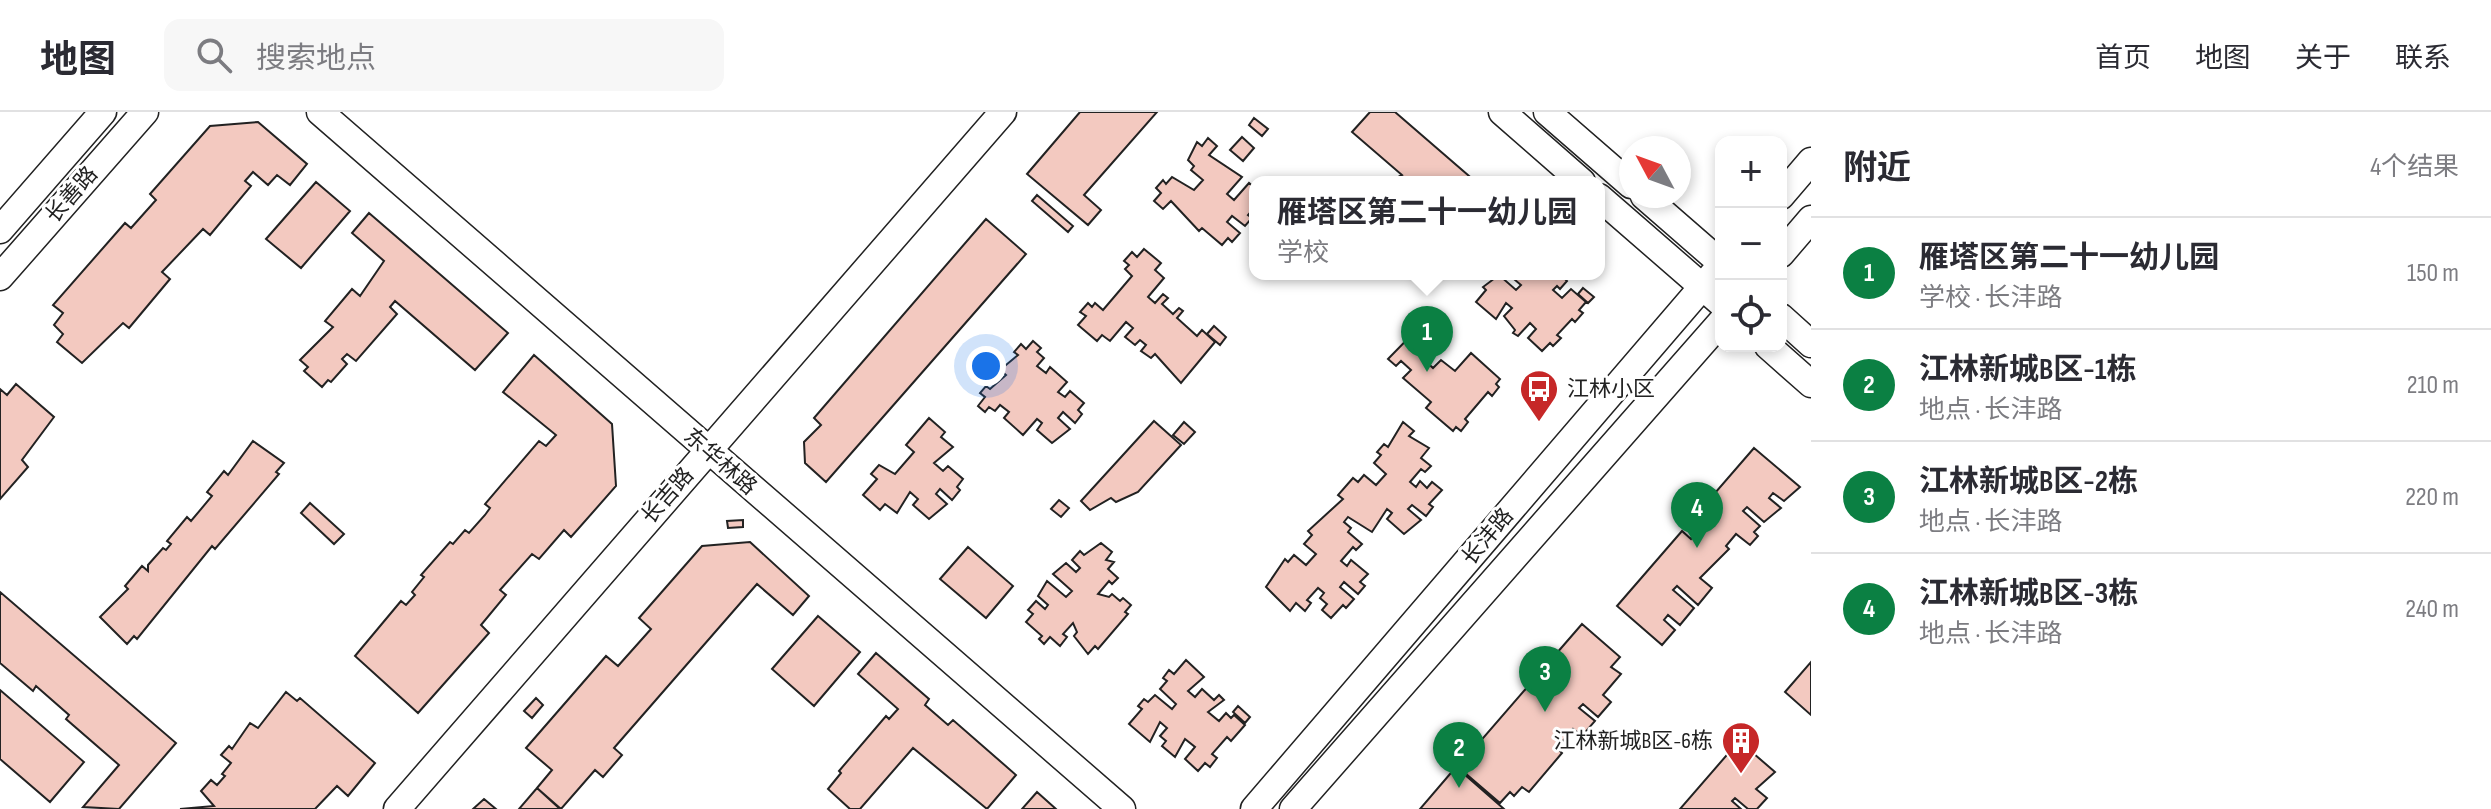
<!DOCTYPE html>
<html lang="zh">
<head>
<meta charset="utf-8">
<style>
	body { margin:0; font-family:"Sofia Sans Condensed","Noto Sans SC",sans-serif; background:#f7f7f7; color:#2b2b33 }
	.controls { position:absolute; right:24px; top:24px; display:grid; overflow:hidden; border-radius:16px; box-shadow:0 4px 12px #0003 }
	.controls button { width:72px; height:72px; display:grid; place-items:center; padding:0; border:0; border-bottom:2px solid #e1e1e2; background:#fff; color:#2b2b33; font:40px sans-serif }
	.compass { position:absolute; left:1619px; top:24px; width:72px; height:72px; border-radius:50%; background:#fff; box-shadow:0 4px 12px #0003; rotate:311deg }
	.you { position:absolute; left:986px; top:254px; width:28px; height:28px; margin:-20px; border:6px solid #fff; border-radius:50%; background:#1a73e8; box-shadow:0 0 0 12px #1a73e833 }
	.badge { display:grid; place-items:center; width:52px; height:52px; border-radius:50%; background:#0b8043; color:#fff; font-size:26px; font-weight:700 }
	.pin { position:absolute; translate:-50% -66px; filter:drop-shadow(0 2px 4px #0008) }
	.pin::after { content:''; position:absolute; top:42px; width:28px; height:24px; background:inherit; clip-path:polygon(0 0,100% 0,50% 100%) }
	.popup { position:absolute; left:1249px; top:64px; width:356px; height:104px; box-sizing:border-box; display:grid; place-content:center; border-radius:16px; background:#fff; filter:drop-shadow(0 2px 6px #0005); font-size:26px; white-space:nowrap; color:#7c7c81 }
	.popup b { font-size:30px; color:#2b2b33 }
	.popup::after { content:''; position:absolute; left:50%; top:100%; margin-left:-16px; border:16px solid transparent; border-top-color:#fff }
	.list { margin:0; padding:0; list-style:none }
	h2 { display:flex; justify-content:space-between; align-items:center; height:104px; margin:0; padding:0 32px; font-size:34px }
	h2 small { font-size:26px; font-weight:400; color:#7c7c81 }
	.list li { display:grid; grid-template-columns:52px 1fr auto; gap:24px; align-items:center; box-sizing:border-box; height:112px; padding:0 32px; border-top:2px solid #e1e1e2 }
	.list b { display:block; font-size:30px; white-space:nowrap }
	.list p { margin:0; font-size:26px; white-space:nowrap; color:#7c7c81 }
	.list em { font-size:26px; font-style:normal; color:#7c7c81 }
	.icon { flex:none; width:44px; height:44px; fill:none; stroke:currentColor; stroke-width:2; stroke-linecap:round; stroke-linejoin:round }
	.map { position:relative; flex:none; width:1811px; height:697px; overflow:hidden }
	header { display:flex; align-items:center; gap:48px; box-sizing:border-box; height:112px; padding:0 40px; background:#fff; border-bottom:2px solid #e1e1e2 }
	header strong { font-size:38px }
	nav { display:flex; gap:44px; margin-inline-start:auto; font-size:28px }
	.search { width:560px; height:72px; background:#f7f7f7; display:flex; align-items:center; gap:20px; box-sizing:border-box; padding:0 28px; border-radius:16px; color:#7c7c81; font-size:30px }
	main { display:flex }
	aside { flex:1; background:#fff }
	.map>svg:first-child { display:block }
</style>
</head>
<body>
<header>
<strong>地图</strong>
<div class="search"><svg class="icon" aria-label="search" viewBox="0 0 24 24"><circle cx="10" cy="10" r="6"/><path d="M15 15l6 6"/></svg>搜索地点</div>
<nav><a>首页</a><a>地图</a><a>关于</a><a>联系</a></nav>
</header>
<main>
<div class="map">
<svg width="1811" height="697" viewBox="0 0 1811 697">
	<rect width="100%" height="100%" fill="#fff"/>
	<!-- building -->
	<path fill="#f3c9c0" stroke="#222" stroke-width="2" d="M1080 0H1157L1084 83 1101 98 1088 113 1027 62Z
		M1370 0H1395L1476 70H1389L1402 63 1352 20Z
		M1254 6 1268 17 1262 24 1249 13Z
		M258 10 307 52 290 73 277 63 268 73 253 60 245 69 251 74 210 123 203 117 162 160 170 167 129 216 123 211 82 251 57 230 63 222 54 213 63 201 53 193 125 111 131 116 156 88 150 82 210 14Z
		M1242 25 1254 36 1243 49 1230 38Z
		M1208 26 1217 34 1209 43 1242 65 1227 82 1234 88 1249 71 1255 76V95L1248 103 1252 106 1245 114 1232 104 1227 110 1240 121 1232 130 1228 126 1222 133 1202 116 1199 119 1171 89 1163 97 1154 89 1161 81 1156 76 1163 68 1166 72 1172 65 1194 78 1203 68 1191 58 1194 54 1188 48 1197 30 1202 34Z
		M316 70 350 99 301 156 266 127Z
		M1037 83 1073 114 1068 120 1032 89Z
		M369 101 508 221 475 258 395 189 390 195 397 202 356 249 347 242 342 247 347 252 331 270 328 268 322 275 304 259 308 255 300 248 333 215 325 209 352 177 360 184 384 149 352 121Z
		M986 107 1026 142 826 370 805 351 804 330 821 313 814 306Z
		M1144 137 1161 151 1155 158 1164 166 1148 185 1155 191 1163 182 1168 186 1162 192 1173 202 1179 196 1183 199 1177 206 1197 224 1202 218 1215 230 1181 271 1155 242 1151 246 1141 239 1146 233 1140 228 1135 233 1125 225 1133 216 1126 210 1110 229 1102 223 1097 229 1078 213 1086 204 1080 200 1088 191 1092 195 1095 191 1103 198 1132 164 1125 157 1129 153 1124 149 1132 140 1137 145Z
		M1508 162 1563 165 1567 169 1560 177 1557 174 1553 178 1562 186 1571 177 1586 190 1579 198 1583 201 1575 210 1572 207 1557 223 1561 226 1553 234 1550 231 1542 239 1528 226 1536 217 1530 211 1518 224 1513 221 1515 218 1504 204 1512 196 1506 191 1496 207 1476 190 1486 178 1483 175 1499 163 1516 178 1521 173Z
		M1583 176 1594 185 1588 191 1578 182Z
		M1429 205 1444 217 1420 244 1433 256 1441 248 1455 259 1471 241 1500 267 1496 272 1499 275 1492 284 1488 280 1465 307 1468 310 1461 319 1456 315 1453 319 1426 296 1431 290 1403 266 1411 258 1401 249 1396 254 1388 247Z
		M1214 214 1226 225 1220 233 1207 222Z
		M1033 229 1041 236 1037 240 1044 246 1037 254 1046 261 1050 255 1067 270 1058 280 1065 285 1070 279 1084 291 1078 298 1082 302 1075 311 1063 300 1058 306 1070 317 1052 331 1037 318 1042 311 1037 307 1023 323 1004 306 1009 300 1000 293 995 299 989 295 985 300 978 294 985 285 980 281 986 274 990 277 1006 263 1000 258 1018 243 1014 240 1021 232 1026 237Z
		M534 243 612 312 616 374 571 425 564 418 539 447 532 442 500 478 506 483 481 513 489 521 418 601 355 544 401 489 406 493 415 483 412 480 424 465 421 463 450 430 453 432 465 418 469 421 485 403 490 396 485 392 539 329 546 334 556 323 503 280Z
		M16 272 54 305 22 348 28 355 0 387V277L7 283Z
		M929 306 945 320 941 325 953 335 934 351 943 359 948 354 963 367 957 375 960 378 952 388 940 377 936 382 947 392 929 407 913 393 918 387 910 380 897 401 885 392 880 398 863 383 877 367 871 362 879 353 895 362 914 340 906 333Z
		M1154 309 1181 333 1138 380 1116 390 1111 386 1090 398 1081 389Z
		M1184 310 1195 320 1184 332 1173 323Z
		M1403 310 1414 319 1409 324 1429 336 1421 346 1431 354 1425 360 1421 357 1410 370 1416 375 1420 369 1427 376 1432 370 1442 378 1429 392 1433 395 1426 404 1412 393 1408 397 1421 408 1404 422 1387 407 1392 401 1387 397 1372 420 1348 405 1344 410 1351 416 1348 420 1362 432 1356 438 1353 435 1341 449 1347 454 1351 448 1368 462 1360 470 1365 474 1358 482 1344 470 1340 475 1354 487 1346 496 1343 493 1331 506 1322 498 1327 492 1320 486 1324 481 1318 476 1307 488 1311 491 1305 499 1296 491 1290 499 1266 475 1285 447 1288 450 1294 443 1306 453 1316 442 1304 432 1312 423 1308 419 1343 387 1338 383 1353 366 1358 370 1364 363 1376 373 1386 362 1374 351 1381 343 1377 340 1384 332 1388 335Z
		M253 329 284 351 276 360 279 362 215 437 212 434 137 527 134 524 127 532 100 505 128 477 125 474 142 454 148 459V453L163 436 166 438 171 432 167 429 187 405 191 409 212 384 207 380 224 359 228 363Z
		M1754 336 1800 375 1784 389 1773 381 1769 386 1781 396 1764 410 1747 395 1743 399 1760 414 1754 420 1758 424 1750 433 1736 422 1726 434 1729 437 1700 466 1712 476 1698 493 1677 474 1673 478 1694 496 1680 513 1668 503 1664 508 1675 518 1662 533 1617 494 1682 419 1691 427 1698 419 1689 411Z
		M1059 388 1069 396 1061 405 1051 397Z
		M310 391 344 422 334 432 301 401Z
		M743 408V415L728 416 727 409Z
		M750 430 809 484 793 503 757 472 614 636 622 643 603 665 595 658 561 697 537 676 552 658 526 636 606 544 618 554 651 517 639 506 702 434Z
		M1101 431 1112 440 1106 448 1114 450 1108 457 1118 466 1112 472 1109 469 1098 482 1109 485 1112 482 1120 489 1123 486 1131 493 1125 500 1128 502 1098 537 1095 534 1088 542 1074 524 1077 520 1073 511 1063 522 1067 525 1060 534 1050 525 1044 532 1039 527 1042 524 1026 510 1033 502 1028 498 1036 489 1045 497 1048 493 1038 484 1047 469 1066 485 1072 479 1053 462 1066 451 1076 460 1080 456 1072 448 1080 439 1084 443Z
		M968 435 1013 474 986 506 940 467Z
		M0 480 176 631 119 697 83 695 119 653 66 607 69 603 36 574 33 579 0 551Z
		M818 504 860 540 814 594 772 557Z
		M1582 512 1620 545 1611 555 1621 562 1603 583 1611 590 1598 605 1583 592 1579 596 1595 609 1582 624 1573 617 1557 636 1562 641 1529 680 1522 675 1514 684 1510 680 1500 691 1458 655Z
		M876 541 929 587 925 593 948 613 953 608 1016 663 987 697 913 636 860 697H850L828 677 841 661 839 659 886 604 889 607 898 597 858 562Z
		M1186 548 1204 565 1188 579 1195 585 1202 577 1214 588 1219 583 1224 588 1208 600 1219 609 1226 601 1231 606 1234 603 1245 613 1231 629 1227 625 1212 642 1217 646 1210 655 1205 651 1198 659 1185 647 1195 635 1185 627 1175 645 1162 634 1166 629 1160 624 1167 616 1160 610 1150 630 1129 612 1142 597 1138 594 1144 587 1148 590 1155 583 1172 597 1176 592 1160 577 1167 569 1163 566 1169 558 1174 562Z
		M1811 550V603L1785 580Z
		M0 578 84 650 50 690 0 647Z
		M286 580 297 589 300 586 375 651 348 684 337 674 315 697H180L214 694 201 679 211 668 217 673 225 664 222 662 231 651 221 643 229 634 232 637 250 611 258 616Z
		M536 586 543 593 532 606 524 599Z
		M1238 594 1250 605 1245 611 1233 600Z
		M1739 629 1775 660 1756 677 1767 686 1757 697H1748L1735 686 1732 689 1741 697H1680Z
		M1456 655 1504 697H1420Z
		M537 676 560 697H519Z
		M1037 680 1056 697H1022Z
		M484 687 496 697H473Z"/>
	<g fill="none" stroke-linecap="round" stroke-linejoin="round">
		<!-- secondary casing -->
		<g stroke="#222" stroke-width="29">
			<path id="secondary" d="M320 0 1122 697
				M1502 0 1582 70
				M1547 0 1631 73
				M1644 84 1721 151
				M1781 84 1811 49
				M1599 85 1721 191
				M0 118 103 0
				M1781 142 1811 107
				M0 165 145 0
				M1781 205 1811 232
				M1768 234 1811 272
				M397 697 1003 0
				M1254 697 1721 153
				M1293 697 1721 210"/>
		</g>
		<!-- secondary -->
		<use href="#secondary" stroke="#fff" stroke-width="26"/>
	</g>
	<!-- icons -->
	<defs>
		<g id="bus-pin" transform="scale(2)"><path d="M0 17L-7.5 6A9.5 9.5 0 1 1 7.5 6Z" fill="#c62828" stroke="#fff"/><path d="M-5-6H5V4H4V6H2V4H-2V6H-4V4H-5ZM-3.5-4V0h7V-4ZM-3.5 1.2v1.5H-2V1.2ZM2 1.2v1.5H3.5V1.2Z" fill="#fff"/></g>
		<g id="building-pin" transform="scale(2)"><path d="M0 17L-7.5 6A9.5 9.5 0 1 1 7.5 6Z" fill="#c62828" stroke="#fff"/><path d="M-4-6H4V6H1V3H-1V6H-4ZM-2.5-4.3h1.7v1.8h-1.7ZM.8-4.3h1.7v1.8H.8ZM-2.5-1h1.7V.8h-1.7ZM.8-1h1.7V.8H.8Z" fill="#fff"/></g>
	</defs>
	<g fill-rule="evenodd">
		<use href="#bus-pin" x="1539" y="277"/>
		<use href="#building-pin" x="1741" y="629"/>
	</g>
	<g text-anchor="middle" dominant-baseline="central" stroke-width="6" stroke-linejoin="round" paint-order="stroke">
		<!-- street labels -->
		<g font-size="22" fill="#222" stroke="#fff">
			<text transform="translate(72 83) rotate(-49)">长善路</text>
			<text transform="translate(720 350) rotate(41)">东华林路</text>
			<text transform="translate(668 384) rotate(-49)">长吉路</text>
			<text transform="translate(1488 425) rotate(-50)">长沣路</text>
		</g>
		<!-- poi labels -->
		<g font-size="22" fill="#222" stroke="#fff" text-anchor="start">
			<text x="1567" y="277">江林小区</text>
			<text x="1713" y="629" text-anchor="end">江林新城B区-6栋</text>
		</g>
	</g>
</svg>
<div class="controls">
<button>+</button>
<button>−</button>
<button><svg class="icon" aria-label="locate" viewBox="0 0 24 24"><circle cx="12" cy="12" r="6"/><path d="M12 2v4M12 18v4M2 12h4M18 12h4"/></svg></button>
</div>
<svg class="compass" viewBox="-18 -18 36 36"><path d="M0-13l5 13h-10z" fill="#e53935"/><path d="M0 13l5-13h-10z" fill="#7c7c81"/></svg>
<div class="you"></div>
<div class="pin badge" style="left:1427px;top:260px">1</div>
<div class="popup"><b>雁塔区第二十一幼儿园</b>学校</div>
<div class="pin badge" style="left:1459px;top:676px">2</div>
<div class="pin badge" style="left:1545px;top:600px">3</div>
<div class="pin badge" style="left:1697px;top:436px">4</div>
</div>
<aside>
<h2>附近<small>4个结果</small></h2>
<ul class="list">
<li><span class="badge">1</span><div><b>雁塔区第二十一幼儿园</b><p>学校 · 长沣路</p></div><em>150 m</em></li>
<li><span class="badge">2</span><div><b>江林新城B区-1栋</b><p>地点 · 长沣路</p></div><em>210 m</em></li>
<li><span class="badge">3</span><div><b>江林新城B区-2栋</b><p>地点 · 长沣路</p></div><em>220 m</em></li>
<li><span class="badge">4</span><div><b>江林新城B区-3栋</b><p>地点 · 长沣路</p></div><em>240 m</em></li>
</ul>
</aside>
</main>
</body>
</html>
